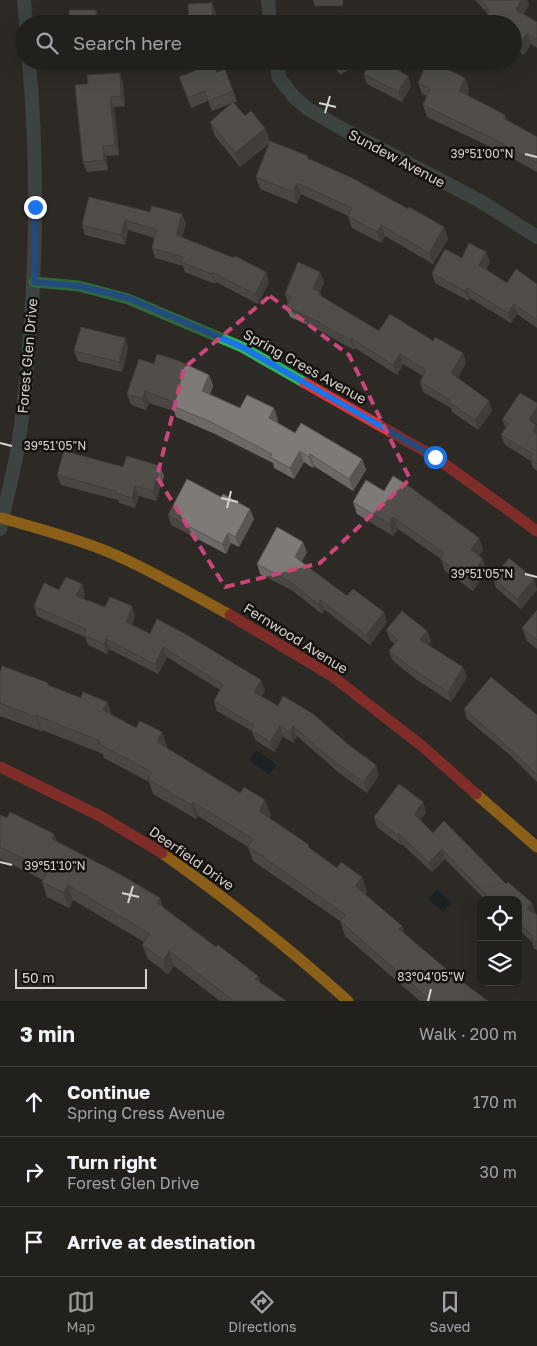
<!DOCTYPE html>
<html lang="en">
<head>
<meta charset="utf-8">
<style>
	body { margin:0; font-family:"Golos Text",sans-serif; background:#2e2d2a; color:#f1f3f6 }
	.controls { position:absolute; right:15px; bottom:15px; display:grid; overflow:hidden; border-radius:10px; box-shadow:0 5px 20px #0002 }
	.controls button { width:45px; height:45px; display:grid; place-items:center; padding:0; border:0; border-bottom:1px solid #3f3e3b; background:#22201d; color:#f1f3f6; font:25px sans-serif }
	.scale { position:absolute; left:15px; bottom:12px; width:132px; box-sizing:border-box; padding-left:5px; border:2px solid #d8d3d0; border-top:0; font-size:14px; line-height:18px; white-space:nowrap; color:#d8d3d0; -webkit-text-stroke:4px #151210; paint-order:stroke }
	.stop { position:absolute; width:15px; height:15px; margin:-11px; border:4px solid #1a73e8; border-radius:50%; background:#fff }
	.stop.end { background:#1a73e8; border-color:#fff; box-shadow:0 1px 5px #0008 }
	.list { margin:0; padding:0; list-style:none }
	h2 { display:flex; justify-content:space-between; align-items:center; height:65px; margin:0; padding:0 20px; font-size:21px }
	h2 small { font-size:16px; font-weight:400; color:#a2a3a4 }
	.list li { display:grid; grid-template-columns:32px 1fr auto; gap:15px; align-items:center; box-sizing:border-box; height:70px; padding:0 20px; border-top:1px solid #3f3e3b }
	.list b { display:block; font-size:19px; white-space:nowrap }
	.list p { margin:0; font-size:16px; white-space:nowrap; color:#a2a3a4 }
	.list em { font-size:16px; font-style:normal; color:#a2a3a4 }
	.icon { flex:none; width:28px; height:28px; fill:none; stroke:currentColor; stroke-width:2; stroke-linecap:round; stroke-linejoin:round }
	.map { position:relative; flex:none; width:537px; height:1001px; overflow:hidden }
	.search { position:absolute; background:#22201d; box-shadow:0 5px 20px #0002; left:15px; right:15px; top:15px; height:55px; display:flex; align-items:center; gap:12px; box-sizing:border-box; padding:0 18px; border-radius:28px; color:#a2a3a4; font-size:19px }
	.sheet { height:275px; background:#22201d }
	nav { display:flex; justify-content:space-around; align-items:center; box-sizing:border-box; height:70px; border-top:1px solid #3f3e3b; background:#22201d; font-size:14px; color:#a2a3a4 }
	nav a { display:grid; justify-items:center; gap:2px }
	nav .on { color:#9c9895 }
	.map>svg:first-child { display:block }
</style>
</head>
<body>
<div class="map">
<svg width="537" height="1001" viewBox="0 0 537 1001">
	<rect width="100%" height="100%" fill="#2d2a27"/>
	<!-- water -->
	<path fill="#0a181d" d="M256 750 277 765 269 775 249 760Z
		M437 889 452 903 443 912 428 899Z"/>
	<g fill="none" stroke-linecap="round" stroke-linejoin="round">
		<!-- street -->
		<path stroke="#50625c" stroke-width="14" d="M24 0 26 24
			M268 0 270 24
			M276 61 279 78 294 97 308 109 341 128 482 202 537 237
			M0 529C5 505 11 482 16 458 23 417 27 376 30 334 37 243 37 152 29 61"/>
		<!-- fast -->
		<path stroke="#30b455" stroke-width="11" d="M34 282 79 286 128 299 242 347 305 383"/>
		<!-- slow -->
		<path stroke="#ff9f0a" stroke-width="11" d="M2 518C39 529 76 538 111 553 153 571 191 594 230 615
			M476 794 537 847
			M162 853C227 899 289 948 348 1001"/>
		<!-- jam -->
		<path stroke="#e5322d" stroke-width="11" d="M305 383 435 457 537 531
			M230 615 332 676 422 746 476 794
			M0 767 100 816 162 853"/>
	</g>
	<!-- wall -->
	<path fill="#6c6966" d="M313 0H343V6H315Z
		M475 0H527L529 5 523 14 537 22V48L531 44 524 55 513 48V24H484L483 21 488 14Z
		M73 61H101V65L75 66Z
		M331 61H363L340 75Z
		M370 61H399L402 68 400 72 408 76 411 86 402 102 367 84 364 74Z
		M219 72 233 91 237 101 234 103 245 116 265 128 270 142 308 156V159L444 227 448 239 433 264 385 236 381 243 352 228 348 216 301 194 297 204 260 189 256 177 270 143 240 167 215 136 210 122 232 103 212 111 208 101 191 108 179 77Z
		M465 78 469 89 467 95 505 115 506 119 537 137V172L497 150 427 117 423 105 427 96 422 94 418 83Z
		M123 83 125 106 114 107 119 155 106 156 108 170 87 172 83 162 75 85Z
		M89 197 186 224 182 237 269 282 258 304 216 282 215 284 185 272 183 266 155 258 152 248 154 238 128 230 125 245 85 235 82 225Z
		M486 252 490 262 486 270 507 283 537 284V328L517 314 511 323 470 298 469 301 435 283 432 273 462 258Z
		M324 282 320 292 322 297 379 331 433 341 463 353 466 363 458 378 489 401 492 411 478 430 452 412 451 408 423 392 420 382 423 376 403 364 397 375 355 348 354 350 315 328 290 317 286 307 288 303 285 294Z
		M125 338 128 348 122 372 78 361 74 351Z
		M154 364 209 375 213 386 210 394 240 408 278 419 277 422 295 433 362 459 366 470 353 491 314 466 313 468 304 462 294 479 274 468 273 463 215 434 176 417 174 411 149 403 146 410 131 405 127 394Z
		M537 403V423L536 425 537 427V471L533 468 531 461 505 445 501 435 506 428 502 420Z
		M160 466 164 476 156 501 139 496 135 508 119 503 118 500 61 485 57 475 123 467Z
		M384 491 479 538 483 550 479 556 487 571 473 591 445 571 441 559 398 529 393 536 357 514 353 502Z
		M168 515 254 519 239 547 231 543 226 554 171 525Z
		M307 552 301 562 347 596 387 622 370 645 325 610 322 614 293 591 260 574 257 564Z
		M493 578 534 579 537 590 521 609 496 588Z
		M59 590 85 594 83 599 105 607 135 616 132 625 265 690 261 696 379 775 367 793 338 772 297 736 293 743 283 736 274 752 255 740 252 731 217 711 214 701 220 690 167 657 158 674 109 649 107 654 88 645 85 637 37 616 34 606Z
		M537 610V649L527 641 522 628Z
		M386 630 427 631 431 641 428 645 467 677 451 702 417 680 393 661 389 651 395 644 390 640Z
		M0 673 49 685 81 698 107 702 112 715 136 728 162 732 167 747 166 748 271 815 269 818 367 891 365 894 402 926 404 934 453 975 488 1001H420L345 936 340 921 253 861 248 847 198 816 196 819 153 794 149 782 104 758 103 754 42 730 41 731 0 716Z
		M464 709 537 715V782L510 755 467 719Z
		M399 784 423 802 426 813 420 820 433 833 444 821 506 884 508 882 532 903 535 914 537 915V950L534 949 532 942 518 929V900H485L445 859 432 872 402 844 401 845 377 827 374 817Z
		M0 815 54 834 57 842 164 908 216 947 258 976 260 982 286 1001H220L174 966 168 974 148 959 142 945 144 942 73 900 69 908 47 897 42 882 43 880 0 859Z"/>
	<!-- shaded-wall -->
	<path fill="#585553" d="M521 0H527L529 5 520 21 516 10Z
		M212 3 216 13V24H213Z
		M96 10 99 20V24H96Z
		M527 33 531 44 524 55 520 44Z
		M396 61H399L402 68 397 78 393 68Z
		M120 73 123 83 125 106 121 96Z
		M408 76 411 86 402 102 398 92Z
		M465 78 469 89 463 102 459 91Z
		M110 97 114 107 119 155 115 145Z
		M265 128 270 142 240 167 235 153Z
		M103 146 106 156 108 170 104 160Z
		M297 183 301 194 297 204 293 192Z
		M182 214 186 224 179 245 176 235Z
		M125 220 128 230 125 245 121 235Z
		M381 225 385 236 381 243 377 232Z
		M444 227 448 239 433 264 429 253Z
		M486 252 490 262 483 275 479 265Z
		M212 272 216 282 215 284 212 274Z
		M266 272 269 282 258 304 255 294Z
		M320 272 324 282 317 299 313 289Z
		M467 288 470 298 469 301 465 291Z
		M514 304 517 314 511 323 508 313Z
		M125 338 128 348 122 372 119 362Z
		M351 338 355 348 354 350 350 340Z
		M463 353 466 363 455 383 451 373Z
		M400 354 403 364 397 375 393 365Z
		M209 375 213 386 206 402 202 391Z
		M145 391 149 403 146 410 142 399Z
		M489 401 492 411 478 430 475 420Z
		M537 407V423L532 430 529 420Z
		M274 408 278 419 273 429 269 418Z
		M536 425 537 427V440L533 431Z
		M300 451 304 462 294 479 290 468Z
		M310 454 314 466 313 468 309 457Z
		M362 459 366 470 353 491 349 479Z
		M160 466 164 476 156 501 153 491Z
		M135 486 139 496 135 508 132 498Z
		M250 509 254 519 239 547 235 537Z
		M393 517 398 529 393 536 389 524Z
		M228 533 231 543 226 554 222 544Z
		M479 538 483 550 475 562 471 550Z
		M303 542 307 552 299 567 295 557Z
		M483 559 487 571 473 591 469 579Z
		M534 579 537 590 521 609 517 599Z
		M82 584 85 594 80 606 76 596Z
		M321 600 325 610 322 614 318 604Z
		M132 606 135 616 129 632 126 622Z
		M384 612 387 622 370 645 366 635Z
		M427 631 431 641 424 650 420 640Z
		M106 639 109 649 107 654 104 644Z
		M163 647 167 657 158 674 155 664Z
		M463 667 467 677 451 702 448 692Z
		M261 680 265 690 258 702 254 692Z
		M107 702 112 716 103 710Z
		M36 715 42 730 41 731 36 717Z
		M280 726 283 736 274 752 270 742Z
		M293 726 297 736 293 743 290 732Z
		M162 732 167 747 162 756 157 742Z
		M376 765 379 775 367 793 363 782Z
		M265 800 271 815 264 825 259 811Z
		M193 802 198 816 196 819 191 805Z
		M423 802 426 813 417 824 414 814Z
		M54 834 60 848 52 839Z
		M399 834 402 844 401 845 397 835Z
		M442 849 445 859 432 872 429 862Z
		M362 877 367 891 361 901 355 886Z
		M68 885 73 900 69 908 64 893Z
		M160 898 165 912 157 903Z
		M532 903 536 914 530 919 527 909Z
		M402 926 407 941 399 929Z
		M169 951 174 966 168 974 163 960Z
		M258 976 263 990 255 979Z"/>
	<!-- building -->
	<path fill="#7d7a77" stroke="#585553" d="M481 0H521L516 10 537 22V39L527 33 520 44 513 39V24H487L483 21 490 10Z
		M212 3 213 24H189L188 4Z
		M69 10H96V24H70Z
		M343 15 349 24H328Z
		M334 61H342L336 65Z
		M370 61H396L393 68 408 76 398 92 364 74Z
		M428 61H431L465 78 459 91 505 115 503 118 537 137V163L492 138 423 105 430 89 418 83Z
		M216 63V73L225 69 233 91 208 101 205 91 188 98 179 77Z
		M120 73 121 96 110 97 115 145 103 146 104 160 83 162 75 85 88 84 87 75Z
		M233 102 245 116 251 111 265 128 235 153 210 122Z
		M270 141 308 156 307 158 352 178 408 209 409 207 444 227 429 253 381 225 377 232 348 216 352 208 297 183 293 192 256 177Z
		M89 197 150 212 152 206 182 214 176 235 234 258 235 256 266 272 255 294 212 272V274L181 262 183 257 152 248 157 230 125 220 121 235 82 225Z
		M469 243 486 252 479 265 507 283 516 269 537 284V320L514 304 508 313 467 288 465 291 432 273 445 249 462 258Z
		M298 262 320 272 313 289 320 292 319 295 379 331 390 314 433 341 435 337 463 353 451 373 489 401 475 420 449 402 450 400 420 382 426 370 400 354 393 365 351 338 350 340 311 318 286 307 291 297 285 294Z
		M81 327 125 338 119 362 74 351Z
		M157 354 179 361 209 375 202 391 240 408 247 395 274 408 269 418 295 433 301 423 362 459 349 479 310 454 309 457 300 451 290 468 270 457 272 454 211 422 172 406 174 402 145 391 142 399 127 394 139 359 154 364Z
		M520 393 537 403V407L529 420 536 425 533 431 537 434V464L530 458 533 454 501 435 509 423 502 420Z
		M64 451 123 467 127 456 160 466 153 491 135 486 132 498 116 493V491L57 475Z
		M393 476 406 484 479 538 471 550 483 559 469 579 440 559 444 553 393 517 389 524 353 502 366 480 384 491Z
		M187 479 221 497 223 494 250 509 235 537 228 533 222 544 168 515Z
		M277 527 303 542 295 557 347 596 353 589 384 612 366 635 321 600 318 604 289 581 257 564Z
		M509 558 534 579 517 599 493 578Z
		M66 577 82 584 76 596 105 607 110 597 132 606 126 622 150 634 157 619 187 635 261 680 254 692 278 706 283 696 313 714 350 746 376 765 363 782 335 762 293 726 290 732 280 726 270 742 251 730 254 725 214 701 223 685 163 647 155 664 106 639 104 644 84 635 86 629 34 606 44 583 59 590Z
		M537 610V640L522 628Z
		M402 611 427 631 420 640 463 667 448 692 414 670 389 651 398 640 386 630Z
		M2 666 48 683 47 685 81 698 83 692 107 702 103 710 136 728 140 721 162 732 157 742 240 793 244 787 265 800 259 811 309 845 308 847 337 868 341 862 362 877 355 886 402 926 399 929 453 975 488 1001H431L340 921 346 915 248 846 253 839 193 802 191 805 148 779 152 772 99 744 100 741 36 715V717L0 703V673Z
		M491 677 537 715V775L506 745 464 709Z
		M399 784 423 802 414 814 433 833 444 821 506 884 508 882 532 903 527 909 537 915V942L531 939 533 936 518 923V900H491L442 849 429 862 399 834 397 835 374 817Z
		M10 812 54 834 52 839 123 876 160 898 157 903 216 947 218 945 258 976 255 979 286 1001H234L169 951 163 960 142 945 150 934 68 885 64 893 42 882 48 870 0 847V815L7 818Z"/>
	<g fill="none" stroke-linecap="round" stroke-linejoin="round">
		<!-- route -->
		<path stroke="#1a73e8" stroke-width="6" d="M35 207 34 282 79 286 128 298 242 347 435 457"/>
	</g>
	<!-- marked area -->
	<path d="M0 0H537V1001H0ZM270 296 349 355 410 479 320 563 225 587 157 477 184 368Z" fill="#2d2a27" fill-opacity=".55" fill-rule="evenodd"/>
	<path fill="none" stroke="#c84778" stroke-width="4" stroke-dasharray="10 6" stroke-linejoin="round" d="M270 296 349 355 410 479 320 563 225 587 157 477 184 368Z"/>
	<!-- ticks -->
	<path fill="none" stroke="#d8d3d0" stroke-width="2" d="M319 103 336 107M325 113 330 96M525 154 537 157M0 443 12 446M221 498 238 502M227 508 231 491M525 574 537 577M0 862 12 865M122 893 139 897M128 903 133 886M428 1001 431 989"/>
	<g text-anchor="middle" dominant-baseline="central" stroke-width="5" stroke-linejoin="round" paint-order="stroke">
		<!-- street labels -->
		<g font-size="14" fill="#d8d3d0" stroke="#151210">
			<text transform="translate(397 158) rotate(28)">Sundew Avenue</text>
			<text transform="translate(27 356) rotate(-85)">Forest Glen Drive</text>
			<text transform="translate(305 366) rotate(29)">Spring Cress Avenue</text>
			<text transform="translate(296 638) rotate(32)">Fernwood Avenue</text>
			<text transform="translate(192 858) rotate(35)">Deerfield Drive</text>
		</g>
	</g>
	<g font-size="12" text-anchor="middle" fill="#d8d3d0" stroke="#151210" stroke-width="5" stroke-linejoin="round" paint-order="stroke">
		<text x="482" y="158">39°51'00"N</text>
		<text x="55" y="450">39°51'05"N</text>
		<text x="482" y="578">39°51'05"N</text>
		<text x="55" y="870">39°51'10"N</text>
		<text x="431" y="981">83°04'05"W</text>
	</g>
</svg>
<div class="controls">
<button><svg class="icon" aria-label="locate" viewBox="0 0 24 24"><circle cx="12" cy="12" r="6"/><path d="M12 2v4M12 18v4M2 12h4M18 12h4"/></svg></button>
<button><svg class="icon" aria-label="layers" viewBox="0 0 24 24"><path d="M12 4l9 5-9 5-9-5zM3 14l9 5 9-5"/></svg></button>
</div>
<div class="scale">50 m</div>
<div class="stop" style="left:435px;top:457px"></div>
<div class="stop end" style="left:35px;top:207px"></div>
<div class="search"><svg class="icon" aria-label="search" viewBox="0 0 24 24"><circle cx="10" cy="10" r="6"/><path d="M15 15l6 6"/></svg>Search here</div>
</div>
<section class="sheet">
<h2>3 min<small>Walk · 200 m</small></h2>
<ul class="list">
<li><svg class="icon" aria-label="ahead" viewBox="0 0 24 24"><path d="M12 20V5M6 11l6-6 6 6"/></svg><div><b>Continue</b><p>Spring Cress Avenue</p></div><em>170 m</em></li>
<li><svg class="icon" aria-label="right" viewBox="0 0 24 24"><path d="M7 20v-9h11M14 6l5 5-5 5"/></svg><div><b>Turn right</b><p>Forest Glen Drive</p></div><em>30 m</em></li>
<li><svg class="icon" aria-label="arrive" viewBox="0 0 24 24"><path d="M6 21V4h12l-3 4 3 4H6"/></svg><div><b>Arrive at destination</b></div></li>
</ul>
</section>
<nav>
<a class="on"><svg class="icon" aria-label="map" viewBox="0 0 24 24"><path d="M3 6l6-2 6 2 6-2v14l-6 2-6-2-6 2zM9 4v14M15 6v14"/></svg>Map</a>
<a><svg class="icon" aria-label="directions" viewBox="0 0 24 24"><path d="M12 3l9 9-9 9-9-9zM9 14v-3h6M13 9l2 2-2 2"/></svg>Directions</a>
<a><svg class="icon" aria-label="saved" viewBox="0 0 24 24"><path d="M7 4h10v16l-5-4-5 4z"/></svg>Saved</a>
</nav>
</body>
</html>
